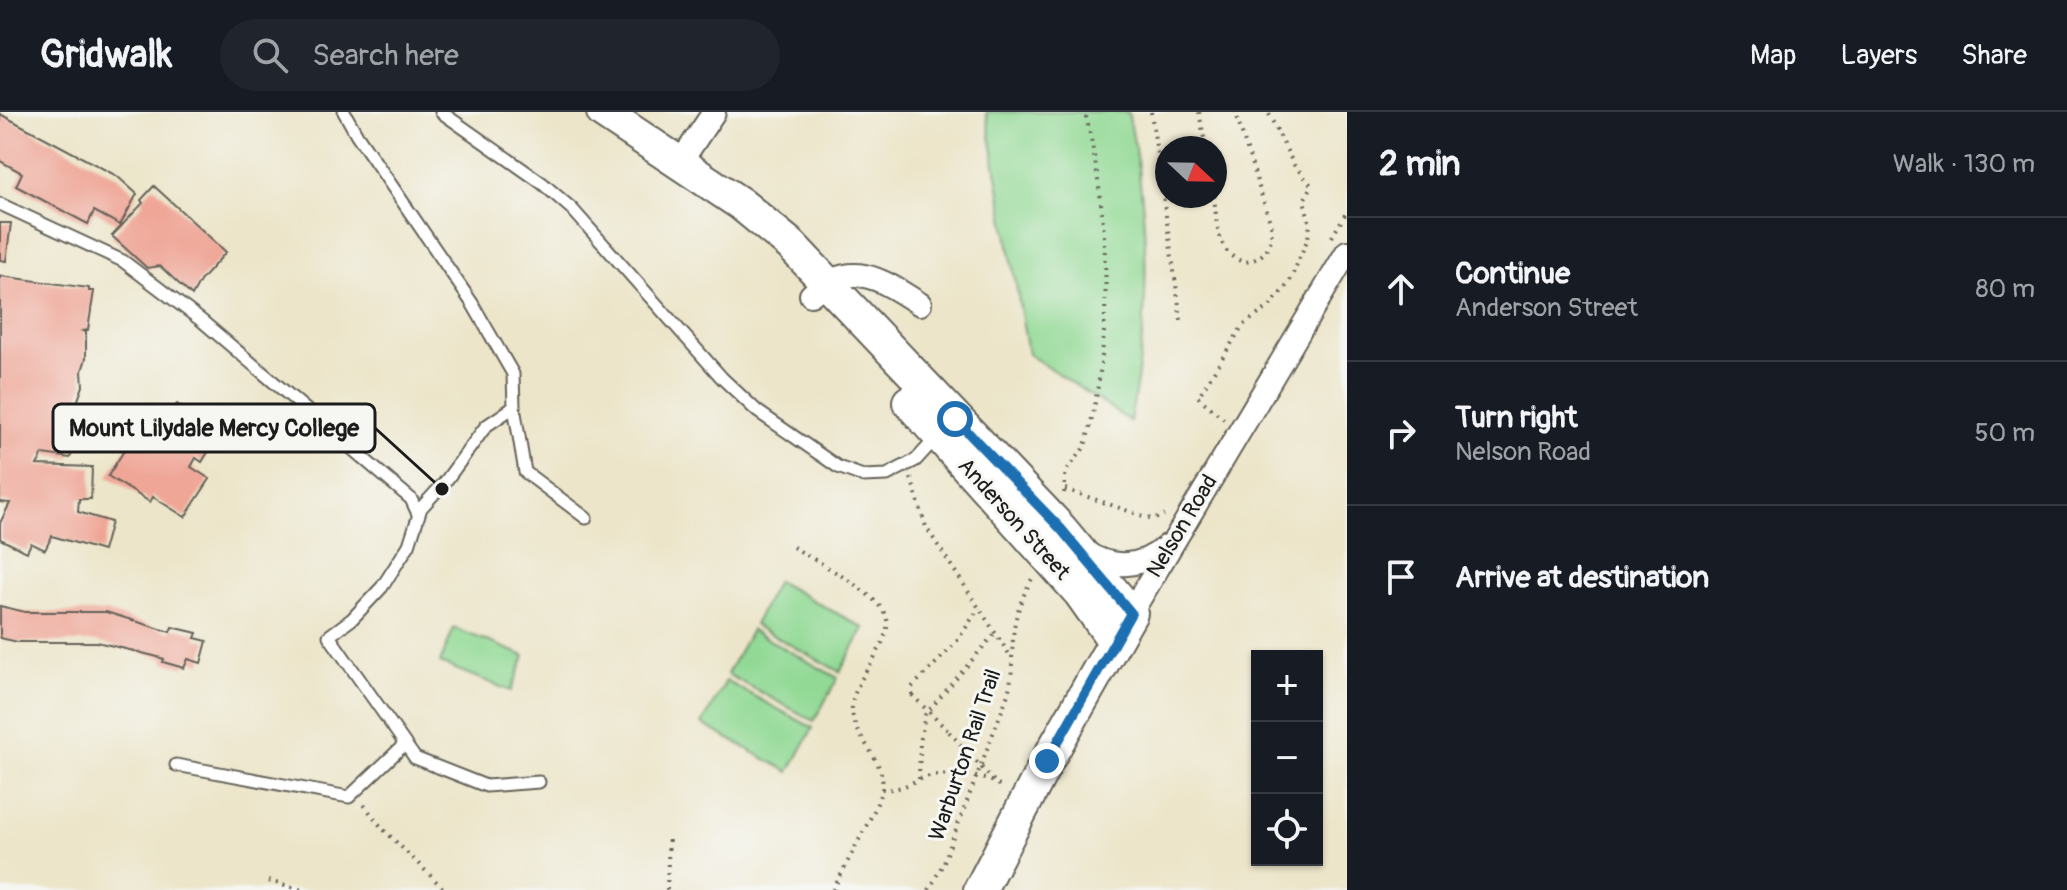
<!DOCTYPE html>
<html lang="en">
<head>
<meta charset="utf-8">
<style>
	body { margin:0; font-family:Pangolin,sans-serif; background:#20242c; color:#f1f3f6 }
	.controls { position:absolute; right:24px; bottom:24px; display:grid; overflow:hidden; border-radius:0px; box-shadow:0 2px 6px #0004 }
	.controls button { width:72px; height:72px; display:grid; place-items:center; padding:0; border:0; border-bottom:2px solid #363941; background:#171b24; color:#f1f3f6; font:40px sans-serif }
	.compass { position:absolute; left:1155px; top:24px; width:72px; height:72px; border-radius:50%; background:#171b24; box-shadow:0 2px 6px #0004; rotate:112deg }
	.stop { position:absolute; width:24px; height:24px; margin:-18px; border:6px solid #1f6fb2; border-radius:50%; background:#fff }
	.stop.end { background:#1f6fb2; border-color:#fff; box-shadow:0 2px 8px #0008 }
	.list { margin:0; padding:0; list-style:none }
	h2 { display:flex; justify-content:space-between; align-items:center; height:104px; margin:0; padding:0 32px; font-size:34px }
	h2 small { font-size:26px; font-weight:400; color:#9ea1a6 }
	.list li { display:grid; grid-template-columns:52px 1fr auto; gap:24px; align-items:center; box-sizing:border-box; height:144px; padding:0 32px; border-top:2px solid #363941 }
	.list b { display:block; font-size:30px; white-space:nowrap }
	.list p { margin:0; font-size:26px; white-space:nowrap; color:#9ea1a6 }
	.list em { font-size:26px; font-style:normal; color:#9ea1a6 }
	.icon { flex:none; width:44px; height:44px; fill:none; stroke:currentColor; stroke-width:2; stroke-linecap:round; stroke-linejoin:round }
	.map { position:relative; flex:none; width:1347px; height:778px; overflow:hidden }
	header { display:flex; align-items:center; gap:48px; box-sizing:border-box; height:112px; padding:0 40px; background:#171b24; border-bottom:2px solid #363941 }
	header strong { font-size:38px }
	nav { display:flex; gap:44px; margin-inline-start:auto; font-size:28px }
	.search { width:560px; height:72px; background:#20242c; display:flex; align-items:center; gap:20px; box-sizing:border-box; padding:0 28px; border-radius:44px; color:#9ea1a6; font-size:30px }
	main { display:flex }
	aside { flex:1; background:#171b24 }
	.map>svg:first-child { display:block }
</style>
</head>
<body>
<header>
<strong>Gridwalk</strong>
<div class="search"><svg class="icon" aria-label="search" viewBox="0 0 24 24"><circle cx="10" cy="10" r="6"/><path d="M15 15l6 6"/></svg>Search here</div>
<nav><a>Map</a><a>Layers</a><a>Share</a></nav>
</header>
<main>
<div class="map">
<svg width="1347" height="778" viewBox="0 0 1347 778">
	<rect width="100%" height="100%" fill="#f6f6f2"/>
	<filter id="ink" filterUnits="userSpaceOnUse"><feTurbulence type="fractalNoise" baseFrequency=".0125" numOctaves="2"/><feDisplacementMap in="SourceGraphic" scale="16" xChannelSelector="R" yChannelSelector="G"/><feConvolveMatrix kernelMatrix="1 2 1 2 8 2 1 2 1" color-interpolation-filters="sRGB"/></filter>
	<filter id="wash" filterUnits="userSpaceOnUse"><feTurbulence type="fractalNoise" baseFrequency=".006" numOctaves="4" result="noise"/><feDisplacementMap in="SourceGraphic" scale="32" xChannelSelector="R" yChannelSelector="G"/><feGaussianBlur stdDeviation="1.8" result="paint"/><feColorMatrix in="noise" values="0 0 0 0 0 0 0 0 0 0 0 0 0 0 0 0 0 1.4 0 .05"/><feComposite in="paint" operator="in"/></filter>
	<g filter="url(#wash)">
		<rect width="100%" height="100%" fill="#ece5c9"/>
		<!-- green -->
		<path fill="#91d994" stroke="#567a58" stroke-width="2" d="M986 0H1128C1151 107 1151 202 1130 309L1028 242Z
			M777 469 864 516 840 560 754 513Z
			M454 516 525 544 511 579 440 551Z
			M751 518 838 566 814 609 727 562Z
			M726 569 813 616 789 660 702 612Z"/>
		<g id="blocks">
			<!-- building -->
			<path fill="#efa697" d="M0 2 117 64 137 82 120 113 94 99 88 112 16 74 22 61 0 49Z
				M154 74 226 140 200 169 192 184 160 154 147 156 112 124 143 91 141 88Z
				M0 111H11L6 149 0 148Z
				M0 164 89 176V179H94L88 218 83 219 86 220V246L82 259 83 274 78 288 79 303 74 317 76 332 70 346 43 342 37 353 92 355 91 387H79L78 400 111 410 103 439 52 424 45 438 31 431 27 440 0 427V411L10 391 0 390Z
				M177 292 221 319 202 350 196 346 191 355 210 367 185 405 153 385 150 390 108 364 153 293 169 303Z
				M0 494 25 500H106L170 520 172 515 197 521 195 526 207 529 201 551 188 547 184 556 163 550 164 547 154 544 97 530H18L0 526Z"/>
		</g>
	</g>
	<g filter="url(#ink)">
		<use href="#blocks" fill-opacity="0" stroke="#656259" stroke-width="2"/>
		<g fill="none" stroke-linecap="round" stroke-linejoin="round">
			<!-- service casing -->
			<g stroke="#656259" stroke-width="15">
				<path id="service" d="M344 0 357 23 472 191 513 262 514 295 525 360 586 406
					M441 0 542 71 572 97 722 266 757 299 838 355 863 364 887 363 916 348 936 326
					M0 92 123 149 202 209 411 387 418 402
					M514 295 486 314 445 370 421 396 409 433 382 475 352 507 329 524 415 646 486 674 539 670
					M176 653 349 685 405 632"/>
			</g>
			<!-- minor casing -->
			<g stroke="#656259" stroke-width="26">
				<path id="minor" d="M680 51 714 0
					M811 183C851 146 881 167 920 192
					M1085 440C1112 458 1142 456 1167 434
					M1131 501 1347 140"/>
			</g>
			<!-- secondary casing -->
			<g stroke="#656259" stroke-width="36">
				<path id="secondary" d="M603 0 741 92 791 133 1061 417 1131 501 1047 649 980 778
					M909 290 1080 481 1114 529"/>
			</g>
			<!-- path -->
			<path stroke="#656259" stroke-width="4" stroke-dasharray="2 6" stroke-linecap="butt" d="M1151 0 1181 208
				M1199 0 1206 36
				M1214 84C1217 109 1216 144 1245 150 1265 147 1274 132 1271 113L1235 0
				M1332 125 1347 99
				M1224 307 1198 285 1243 213 1269 195 1289 171 1308 126 1310 112 1304 88 1312 74 1294 53 1268 0
				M911 366 926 415 1011 545
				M1065 377 1146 405 1155 407 1164 403
				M1064 381C1065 374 1064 363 1067 358 1075 347 1083 341 1087 327 1114 223 1110 104 1085 0
				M793 435C815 449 884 483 887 509 889 523 876 543 869 554 861 568 851 583 852 599 854 627 887 649 882 677
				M912 583V575L955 532 979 496
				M949 620 994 669
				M919 667 920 631 925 603 996 520
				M364 693 383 717 445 778
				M268 769 303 778
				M667 778 669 722
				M833 778 875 697 882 677C904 679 911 668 930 664 951 660 987 663 1004 676
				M929 778 943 752 1007 585C1014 561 1011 550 1013 527 1014 505 1022 484 1033 465"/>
			<!-- service -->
			<use href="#service" stroke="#fff" stroke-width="11"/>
			<!-- minor -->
			<use href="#minor" stroke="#fff" stroke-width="22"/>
			<!-- secondary -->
			<use href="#secondary" stroke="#fff" stroke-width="32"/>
			<!-- path-bridge -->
			<path stroke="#656259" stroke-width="4" stroke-dasharray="2 6" stroke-linecap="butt" d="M912 583 949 620"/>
		</g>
	</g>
	<g fill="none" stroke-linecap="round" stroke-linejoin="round" filter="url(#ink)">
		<!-- route -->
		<path stroke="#1f6fb2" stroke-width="10" d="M955 307 1061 417 1131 501 1047 649"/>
	</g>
	<g text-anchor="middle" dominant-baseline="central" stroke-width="6" stroke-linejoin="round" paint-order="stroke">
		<!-- street labels -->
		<g font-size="22" fill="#1c1c1c" stroke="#f6f6f2">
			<text transform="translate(1014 407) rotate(48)">Anderson Street</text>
			<text transform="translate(1182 414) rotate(-59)">Nelson Road</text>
			<text transform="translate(965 643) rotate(-71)">Warburton Rail Trail</text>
		</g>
	</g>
	<!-- callouts -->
	<path fill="none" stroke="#1c1c1c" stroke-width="3" d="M442 377L375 316"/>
	<circle fill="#1c1c1c" stroke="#f6f6f2" stroke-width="3" cx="442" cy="377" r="8"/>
	<rect fill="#f6f6f2" stroke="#1c1c1c" stroke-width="3" x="53" y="292" width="322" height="48" rx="8"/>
	<g font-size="24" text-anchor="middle" font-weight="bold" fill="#1c1c1c">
		<text x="214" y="324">Mount Lilydale Mercy College</text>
	</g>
</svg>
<div class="controls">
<button>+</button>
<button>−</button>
<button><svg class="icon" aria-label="locate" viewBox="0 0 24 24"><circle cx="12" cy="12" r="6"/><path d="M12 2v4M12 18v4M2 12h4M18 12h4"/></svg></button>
</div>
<svg class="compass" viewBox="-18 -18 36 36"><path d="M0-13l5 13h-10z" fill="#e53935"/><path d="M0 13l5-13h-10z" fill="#9ea1a6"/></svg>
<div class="stop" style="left:955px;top:307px"></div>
<div class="stop end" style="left:1047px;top:649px"></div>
</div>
<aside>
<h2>2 min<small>Walk · 130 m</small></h2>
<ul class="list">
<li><svg class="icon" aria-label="ahead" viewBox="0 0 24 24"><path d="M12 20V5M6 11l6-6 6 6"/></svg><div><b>Continue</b><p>Anderson Street</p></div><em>80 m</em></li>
<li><svg class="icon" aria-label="right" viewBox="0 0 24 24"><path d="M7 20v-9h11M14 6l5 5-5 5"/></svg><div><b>Turn right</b><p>Nelson Road</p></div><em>50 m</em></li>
<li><svg class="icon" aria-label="arrive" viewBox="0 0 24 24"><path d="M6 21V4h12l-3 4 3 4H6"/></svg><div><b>Arrive at destination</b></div></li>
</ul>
</aside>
</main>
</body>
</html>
